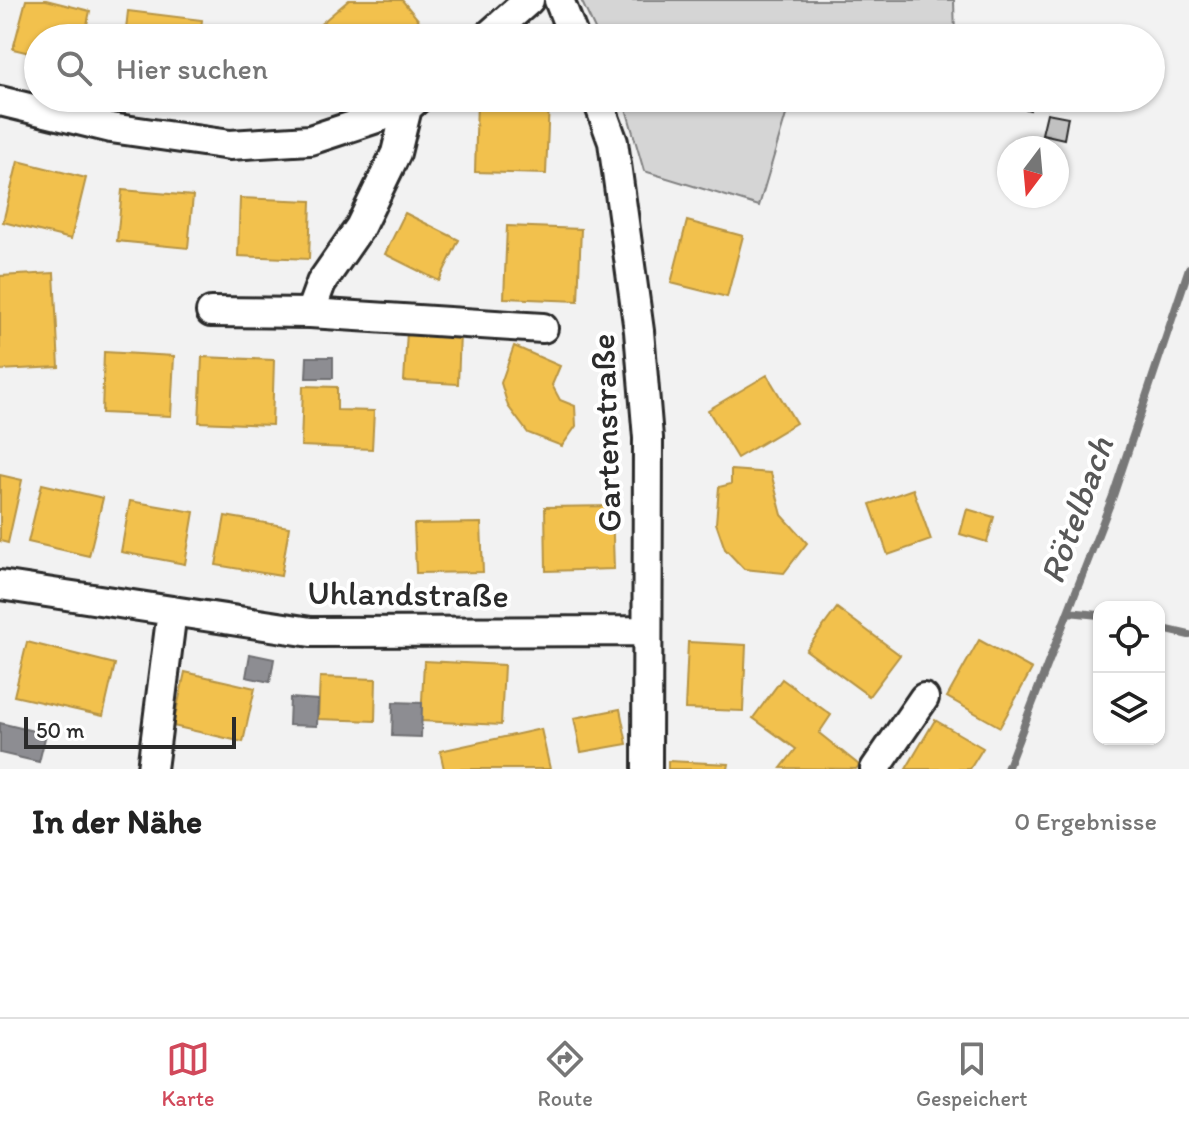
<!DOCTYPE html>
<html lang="de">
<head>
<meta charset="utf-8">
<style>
	body { margin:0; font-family:Itim,sans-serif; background:#f2f2f2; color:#222 }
	.controls { position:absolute; right:24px; bottom:24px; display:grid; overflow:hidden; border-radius:16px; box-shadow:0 2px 6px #0004 }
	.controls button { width:72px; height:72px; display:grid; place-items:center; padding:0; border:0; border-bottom:2px solid #e0e0e0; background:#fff; color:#222; font:40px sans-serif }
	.compass { position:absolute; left:997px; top:136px; width:72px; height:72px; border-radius:50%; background:#fff; box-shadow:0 2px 6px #0004; rotate:196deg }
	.scale { position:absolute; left:24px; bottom:20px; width:212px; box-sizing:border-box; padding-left:8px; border:4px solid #2b2b2b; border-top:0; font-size:22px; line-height:28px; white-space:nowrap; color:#2b2b2b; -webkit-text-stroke:6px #fff; paint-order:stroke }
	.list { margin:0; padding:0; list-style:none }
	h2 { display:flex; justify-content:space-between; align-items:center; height:104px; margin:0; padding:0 32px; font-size:34px }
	h2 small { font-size:26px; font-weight:400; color:#767676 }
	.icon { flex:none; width:44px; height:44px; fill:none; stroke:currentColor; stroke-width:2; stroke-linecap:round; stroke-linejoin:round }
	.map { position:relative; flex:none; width:1189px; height:769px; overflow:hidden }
	.search { position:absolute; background:#fff; box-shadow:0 2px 6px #0004; left:24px; right:24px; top:24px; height:88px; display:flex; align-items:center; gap:20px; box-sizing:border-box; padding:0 28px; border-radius:44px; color:#767676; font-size:30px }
	.sheet { height:248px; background:#fff }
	nav { display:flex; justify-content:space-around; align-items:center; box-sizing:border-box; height:112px; border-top:2px solid #e0e0e0; background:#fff; font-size:22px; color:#767676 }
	nav a { display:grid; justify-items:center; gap:4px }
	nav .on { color:#d1495b }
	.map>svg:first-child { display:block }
</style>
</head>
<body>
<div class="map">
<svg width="1189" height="769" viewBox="0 0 1189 769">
	<rect width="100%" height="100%" fill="#f2f2f2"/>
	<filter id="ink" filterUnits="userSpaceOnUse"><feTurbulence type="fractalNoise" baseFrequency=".0125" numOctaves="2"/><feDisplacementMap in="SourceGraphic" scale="16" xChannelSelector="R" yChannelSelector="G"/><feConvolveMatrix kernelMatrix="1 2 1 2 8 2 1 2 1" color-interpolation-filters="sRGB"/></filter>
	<g filter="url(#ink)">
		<!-- green -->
		<path fill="#d5d5d5" stroke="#808080" stroke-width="2" d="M581 0H954L955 38H599Z
			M623 98H791L759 206 644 171Z"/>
		<!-- homes -->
		<path fill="#f2c14e" stroke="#b69444" stroke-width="2" d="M26 0H46L90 11 84 38H38V55L13 49Z
			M349 0H402L430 34 425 38H327L317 27Z
			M128 11 202 20 200 38H125Z
			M222 29 293 38H221Z
			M234 98H294L292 106Z
			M477 100 549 102 546 174 475 172Z
			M18 161 86 178 71 239 3 222Z
			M122 190 193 196 188 248 117 241Z
			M240 198 311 201 309 259 238 256Z
			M405 213 459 240 439 281 385 254Z
			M687 221 743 236 727 297 671 283Z
			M507 226 581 229 578 301 504 298Z
			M54 273 59 367 0 370V276Z
			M407 331 460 334 458 384 404 381Z
			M514 346 560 366 552 385 560 400 575 406 576 426 562 446 528 433 508 406 501 383Z
			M104 352 174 356 171 416 102 413Z
			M202 357 274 360 272 425 199 422Z
			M767 375 796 423 737 458 708 410Z
			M303 386 337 387V410L374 411 372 449 301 446Z
			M731 470 771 473 782 515 807 543 784 573 744 569 725 549 716 523 719 487 731 484Z
			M0 475 22 480 8 543 0 541Z
			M42 484 103 498 89 556 28 542Z
			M913 489 931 540 888 555 870 504Z
			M130 501 194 512 185 564 121 552Z
			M612 506 614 569 546 571 545 507Z
			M967 509 994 517 987 542 960 534Z
			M225 516 289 527 281 576 216 565Z
			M481 523 483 572 416 573 414 524Z
			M837 608 900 655 869 696 806 650Z
			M979 640 1032 669 1000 727 947 697Z
			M27 642 115 664 103 716 14 696Z
			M688 642 746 645 743 711 685 709Z
			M424 661 504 665 501 725 421 721Z
			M185 672 255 688 243 742 173 726Z
			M320 677 376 679 375 721 318 719Z
			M782 679 831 715 819 733 859 765 856 769 781 768 796 749 753 718Z
			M620 709 627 744 581 752 574 718Z
			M935 720 983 748 970 769H906Z
			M541 729 550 769H444L440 751Z
			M668 761 729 764 728 769H668Z"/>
		<!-- industry -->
		<path fill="#8d8d92" stroke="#707073" stroke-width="2" d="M307 357H333V378H306Z
			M250 654 274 659 270 682 246 677Z
			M290 698 318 700 317 726 289 725Z
			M393 702 422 703 421 737 392 736Z
			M0 723 46 734 39 762 0 753Z"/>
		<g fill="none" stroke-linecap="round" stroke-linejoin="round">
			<!-- stream -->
			<path stroke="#787878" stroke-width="8" d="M1068 612 1099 615
				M1159 628 1189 635
				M1007 769 1113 496 1189 268"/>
		</g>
		<!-- building -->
		<path fill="#c1c1c1" stroke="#2b2b2b" stroke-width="2" d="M1014 98H1033L1030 110 1012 105Z
			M1047 113 1068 117 1064 139 1042 134Z"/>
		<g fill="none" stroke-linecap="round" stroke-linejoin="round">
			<!-- street casing -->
			<g stroke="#2b2b2b" stroke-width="34">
				<path id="street" d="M559 0 574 38
					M486 38 529 0
					M597 98 613 142 639 331 648 438 647 769
					M0 101 111 128 230 145 310 140 407 108 418 98
					M211 312 310 313 321 283 360 227 396 153 407 108
					M310 313 543 328
					M0 585 311 632 645 631
					M152 769 172 611
					M875 769 924 698"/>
			</g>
			<!-- street -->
			<use href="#street" stroke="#fff" stroke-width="28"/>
		</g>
	</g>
	<g text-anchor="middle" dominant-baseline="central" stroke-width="8" stroke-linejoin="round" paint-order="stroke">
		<!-- street labels -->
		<g font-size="34" fill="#2b2b2b" stroke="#fff">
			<text transform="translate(606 433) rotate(-92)">Gartenstraße</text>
			<text transform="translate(408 594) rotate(1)">Uhlandstraße</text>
		</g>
		<!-- water labels -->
		<g font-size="36" font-style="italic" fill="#585858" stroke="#fff">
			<text transform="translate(1076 510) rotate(-70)">Rötelbach</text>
		</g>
	</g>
</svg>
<div class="controls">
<button><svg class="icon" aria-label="locate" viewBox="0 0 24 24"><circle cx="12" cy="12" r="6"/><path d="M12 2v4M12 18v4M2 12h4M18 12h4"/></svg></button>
<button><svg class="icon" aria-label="layers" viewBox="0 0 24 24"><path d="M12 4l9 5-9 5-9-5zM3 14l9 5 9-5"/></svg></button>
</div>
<svg class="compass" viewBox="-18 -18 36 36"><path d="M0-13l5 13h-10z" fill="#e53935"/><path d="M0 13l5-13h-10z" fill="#767676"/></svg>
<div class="scale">50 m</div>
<div class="search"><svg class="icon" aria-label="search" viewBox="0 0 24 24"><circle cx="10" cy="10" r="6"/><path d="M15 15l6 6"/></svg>Hier suchen</div>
</div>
<section class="sheet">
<h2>In der Nähe<small>0 Ergebnisse</small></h2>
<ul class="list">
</ul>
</section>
<nav>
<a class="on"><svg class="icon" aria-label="map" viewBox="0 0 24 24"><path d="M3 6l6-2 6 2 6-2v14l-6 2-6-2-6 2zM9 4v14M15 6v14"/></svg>Karte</a>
<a><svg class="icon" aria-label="directions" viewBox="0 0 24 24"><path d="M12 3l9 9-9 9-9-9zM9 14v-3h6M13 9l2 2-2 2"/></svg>Route</a>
<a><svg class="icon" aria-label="saved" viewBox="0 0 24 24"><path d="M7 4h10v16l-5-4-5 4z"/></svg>Gespeichert</a>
</nav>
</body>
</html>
